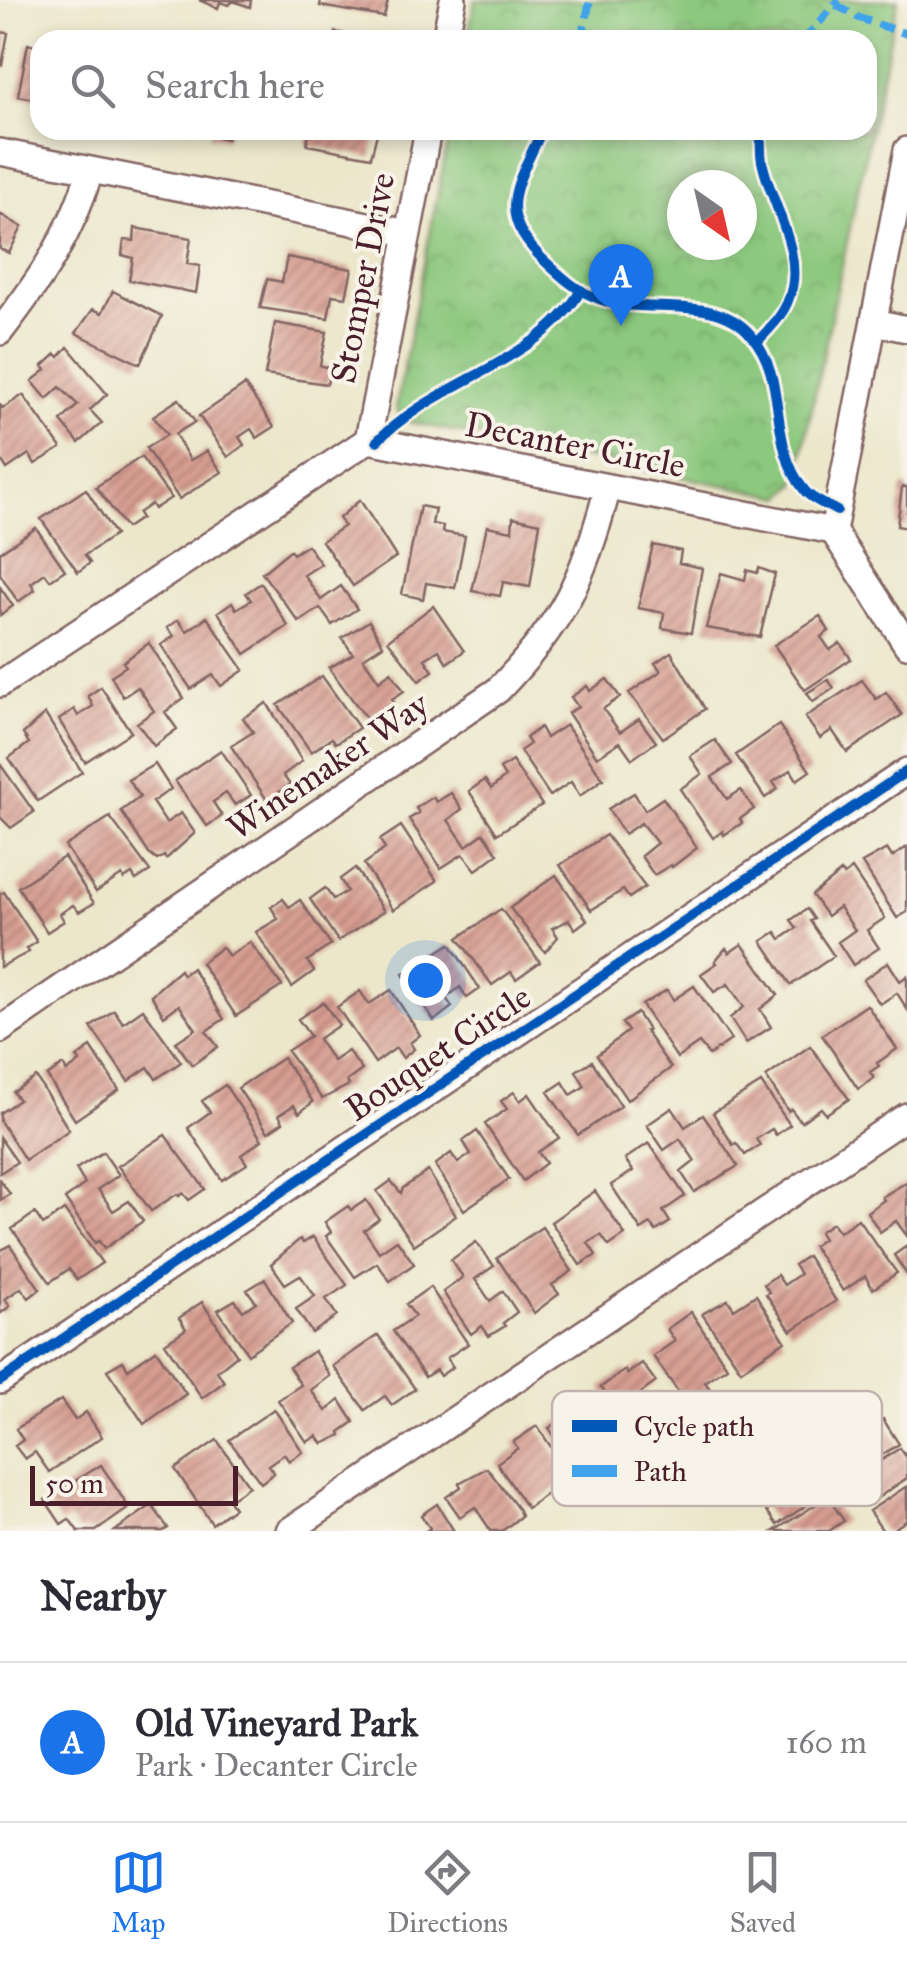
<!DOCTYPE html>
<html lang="en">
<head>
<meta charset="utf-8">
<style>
	body { margin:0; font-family:"IM FELL Great Primer",serif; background:#f2f2f3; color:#2b2b33 }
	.compass { position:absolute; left:667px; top:170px; width:90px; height:90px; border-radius:50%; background:#fff; box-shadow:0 5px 15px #0003; rotate:146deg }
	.scale { position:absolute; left:30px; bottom:25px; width:208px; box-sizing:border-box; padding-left:10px; border:5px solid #4a1f2b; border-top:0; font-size:28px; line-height:35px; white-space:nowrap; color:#4a1f2b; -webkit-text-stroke:8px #f7f3e8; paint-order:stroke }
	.you { position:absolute; left:425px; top:980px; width:35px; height:35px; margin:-25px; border:8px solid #fff; border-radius:50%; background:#1a73e8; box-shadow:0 0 0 15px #1a73e833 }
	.badge { display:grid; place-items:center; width:65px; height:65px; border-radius:50%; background:#1a73e8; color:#fff; font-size:32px; font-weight:700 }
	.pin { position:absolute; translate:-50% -82px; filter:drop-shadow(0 2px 5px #0008) }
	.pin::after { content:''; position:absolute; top:52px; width:35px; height:30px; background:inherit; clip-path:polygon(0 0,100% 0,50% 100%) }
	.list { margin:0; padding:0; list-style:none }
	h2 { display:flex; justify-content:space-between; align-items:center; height:130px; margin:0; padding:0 40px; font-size:42px }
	h2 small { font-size:32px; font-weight:400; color:#7c7c81 }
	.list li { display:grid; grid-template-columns:65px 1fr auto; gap:30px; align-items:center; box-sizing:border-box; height:160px; padding:0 40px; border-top:2px solid #e1e1e2 }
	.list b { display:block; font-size:38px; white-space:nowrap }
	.list p { margin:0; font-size:32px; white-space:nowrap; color:#7c7c81 }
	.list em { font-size:32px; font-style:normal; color:#7c7c81 }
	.icon { flex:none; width:55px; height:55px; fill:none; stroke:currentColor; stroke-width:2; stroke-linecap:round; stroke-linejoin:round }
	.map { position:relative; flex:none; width:907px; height:1531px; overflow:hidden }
	.search { position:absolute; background:#fff; box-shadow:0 5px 15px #0003; left:30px; right:30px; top:30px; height:110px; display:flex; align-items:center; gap:25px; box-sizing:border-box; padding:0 35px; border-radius:30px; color:#7c7c81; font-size:38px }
	.sheet { height:290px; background:#fff }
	nav { display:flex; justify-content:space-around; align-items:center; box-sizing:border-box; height:140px; border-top:2px solid #e1e1e2; background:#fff; font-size:28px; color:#7c7c81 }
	nav a { display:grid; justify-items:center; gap:5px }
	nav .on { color:#1a73e8 }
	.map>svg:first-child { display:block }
</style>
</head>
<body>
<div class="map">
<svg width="907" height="1531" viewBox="0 0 907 1531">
	<defs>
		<pattern id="park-crowns" width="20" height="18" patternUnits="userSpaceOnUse" patternTransform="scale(2.5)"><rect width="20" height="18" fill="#8cc87e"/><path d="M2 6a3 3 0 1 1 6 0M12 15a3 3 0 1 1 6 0" fill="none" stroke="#7aab6d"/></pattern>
		<pattern id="building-hatch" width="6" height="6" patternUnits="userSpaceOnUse" patternTransform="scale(2.5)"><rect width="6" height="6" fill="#d79d91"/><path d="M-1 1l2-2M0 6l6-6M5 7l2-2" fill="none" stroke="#b07f77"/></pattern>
	</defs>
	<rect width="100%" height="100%" fill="#f7f3e8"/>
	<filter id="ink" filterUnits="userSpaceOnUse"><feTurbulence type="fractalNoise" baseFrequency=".01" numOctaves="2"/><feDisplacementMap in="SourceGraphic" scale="20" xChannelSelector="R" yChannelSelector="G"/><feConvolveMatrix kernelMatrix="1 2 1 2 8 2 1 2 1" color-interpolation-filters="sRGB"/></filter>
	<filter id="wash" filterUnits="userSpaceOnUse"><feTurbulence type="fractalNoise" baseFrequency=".0048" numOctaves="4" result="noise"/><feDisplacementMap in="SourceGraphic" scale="40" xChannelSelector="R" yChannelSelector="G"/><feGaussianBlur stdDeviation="2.25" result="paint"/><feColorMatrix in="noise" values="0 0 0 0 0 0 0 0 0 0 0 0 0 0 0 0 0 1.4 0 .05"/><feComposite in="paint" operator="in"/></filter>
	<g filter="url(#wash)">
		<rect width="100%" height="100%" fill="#ece7cb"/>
		<!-- park -->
		<path fill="url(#park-crowns)" stroke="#6b7454" stroke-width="2.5" fill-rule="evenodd" d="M475 0H898L796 484 782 497 403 421 396 407 450 130H867V40H467ZM682 185H742V245H682Z"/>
		<g id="blocks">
			<!-- building -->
			<path fill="url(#building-hatch)" d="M199 0H251L250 7 233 1 229 5 220 2 218 8Z
				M321 0H388L384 17 320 6Z
				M0 32 8 33 2 65H0Z
				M335 32 367 38V40H333Z
				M28 44 40 47V86L35 99 18 96Z
				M211 130H229L227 139 210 136Z
				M309 130H378L371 157 307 145Z
				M0 214 22 227 9 253 0 249Z
				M135 228 191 238 187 264 200 266 196 293 129 280 133 258 122 255 124 240 134 241Z
				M287 257 352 269 346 297 332 295 328 318 260 308 267 279 282 282Z
				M113 291 162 316 140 364 76 333 93 309 102 313Z
				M275 323 327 332 320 365 331 369 327 384 265 375Z
				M68 347 107 394 90 410 102 423 79 443 61 421 78 405 60 387 47 399 32 381 46 370 43 366 56 354 59 357Z
				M245 385 274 427 257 438 251 429 239 437 244 445 228 457 199 416Z
				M23 395 61 448 35 464 29 454 7 469 0 458V405L3 408Z
				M179 399 195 422 175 434 190 460 207 451 222 472 179 499 146 448 167 435 153 416Z
				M141 457 171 498 154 509 151 504 138 513 141 518 126 528 96 487Z
				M902 487H907V528L897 526Z
				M86 489 115 535 85 555 90 563 78 572 41 519Z
				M360 500 396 557 353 586 322 541 344 526 339 518Z
				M420 506 435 509 432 524 443 526 442 532 465 536 455 588 426 583 423 599 402 594Z
				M513 517 540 523 530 587 503 582 500 596 472 591 487 526 512 531Z
				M36 528 65 570 50 580 45 573 31 583 35 590 18 602 0 574V552Z
				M307 545 321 564 304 575 321 600 341 586 357 609 332 625 320 608 299 622 262 573 290 550 293 554Z
				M653 545 681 551 679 563 702 568 691 633 662 628 664 613 638 608Z
				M759 568 775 574 760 637 706 628 721 573 745 580 747 570 757 573Z
				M261 583 288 626 245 654 218 612 232 602 236 609 251 600 246 593Z
				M0 587 13 606 0 615Z
				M433 606 464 651 447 663 439 650 425 659 433 671 419 681 388 640Z
				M820 616 829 631 821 637 830 650 840 643 851 659 805 690 774 645Z
				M207 617 244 670 221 686 213 675 191 689 161 645 174 636 167 628 178 620 187 631Z
				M369 621 383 645 363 658 379 681 391 672 404 691 392 699 394 703 366 718 329 668 353 654 342 638Z
				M149 643 184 698 165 712 177 729 154 746 137 723 154 711 138 687 123 697 111 676 126 666 123 662Z
				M671 652 705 709 663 738 629 693 661 671 655 663Z
				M322 676 359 728 336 743 332 738 311 752 278 705Z
				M607 679 620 697 603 709 620 732 639 719 656 742 632 759 620 742 597 757 568 713 578 707 571 697 587 686 590 691Z
				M828 680 834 688 813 702 807 693Z
				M862 680 876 699 886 692 902 715 847 752 832 730 820 738 805 717Z
				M101 687 131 732 85 762 59 720 74 709 78 716 93 706 88 696Z
				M267 703 302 761 283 775 290 785 267 800 231 746 253 732 243 718Z
				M45 714 82 772 38 801 9 758 29 743 23 734Z
				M566 725 603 779 580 796 571 782 550 796 520 751 530 744 526 738 540 727 546 738Z
				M779 725 810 771 797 780 791 770 773 782 778 789 765 798 736 755Z
				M715 740 732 764 712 777 727 799 741 790 754 809 740 819 742 823 724 835 723 831 713 838 680 789 702 774 690 756Z
				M221 750 251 795 235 805 226 793 213 802 222 816 207 826 175 781Z
				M512 761 542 805 497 834 469 791 485 780 491 789 505 777 500 769Z
				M0 764 34 812 11 828 0 817Z
				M155 764 171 789 152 802 166 823 181 813 195 833 166 859 164 856 157 860 149 854 121 811 140 797 128 780Z
				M451 793 462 809 448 820 466 846 484 833 498 854 476 870 463 854 441 868 409 819 419 813 416 808 433 797 436 802Z
				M634 793 645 810 663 798 697 848 672 867 671 865 654 875 641 856 657 843 641 823 624 834 608 809Z
				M110 817 150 871 136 880 132 874 124 879 122 875 96 892 65 846Z
				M401 826 437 881 393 910 364 864 385 849 380 840Z
				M606 835 645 887 629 898 623 890 591 910 560 865Z
				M907 847V912L897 918 862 863 887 849 892 857Z
				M64 857 94 903 79 912 73 905 60 914 64 921 47 932 18 887Z
				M355 868 384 911 338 941 310 899 325 888 333 899 347 891 340 879Z
				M852 869 885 918 867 930 879 948 853 965 838 942 855 930 839 907 827 916 812 895 841 872 844 875Z
				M556 875 587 920 575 929 569 920 552 928 558 937 545 952 510 908Z
				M4 892 37 942 26 949 29 952 0 967V894Z
				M283 899 289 907 300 900 331 945 307 961 314 971 292 987 256 932 278 919 271 907Z
				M501 909 540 962 516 979 511 972 492 985 458 938Z
				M807 909 814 919 810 921 834 956 791 985 762 941 776 932 781 939 797 928 791 920Z
				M250 942 282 986 236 1016 201 963 222 947 229 956Z
				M450 944 480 989 467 998 460 987 446 998 452 1007 434 1021 403 974Z
				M742 944 778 995 760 1009 771 1027 746 1043 730 1018 744 1007 728 984 714 992 701 974 717 963 715 961 726 948 729 953Z
				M888 962 900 981 907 976V1009L897 993 880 1004 863 980Z
				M192 968 224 1019 206 1031 218 1047 192 1065 176 1042 196 1029 179 1005 164 1016 151 995 180 970 183 975Z
				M694 986 731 1040 709 1055 699 1043 677 1058 642 1005 667 990 673 1000Z
				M391 990 420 1035 410 1043 414 1049 403 1058 396 1048 375 1063 337 1007 360 991 369 1004Z
				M323 1002 339 1025 318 1039 333 1061 348 1051 362 1070 347 1081 349 1085 322 1099 287 1051 310 1036 298 1019Z
				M867 1005 897 1049 877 1063 879 1066 870 1072 874 1078 858 1089 822 1035Z
				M143 1009 181 1062 156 1079 148 1067 128 1081 91 1027 114 1010 123 1023Z
				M637 1013 648 1030 645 1031 671 1068 627 1100 597 1055 628 1031 622 1023Z
				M810 1046 849 1099 826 1114 821 1108 801 1122 791 1109 788 1111 766 1077Z
				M91 1047 119 1090 75 1120 47 1076 63 1065 67 1072 80 1062 77 1057Z
				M283 1058 313 1102 299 1113 294 1105 279 1115 283 1122 268 1132 238 1088Z
				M592 1061 621 1106 578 1135 548 1092 563 1082 571 1095 585 1086 576 1071Z
				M36 1077 69 1130 25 1160 0 1121V1113L19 1100 13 1092Z
				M761 1083 790 1125 776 1135 772 1129 756 1139 760 1145 745 1155 736 1143 733 1145 713 1113Z
				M225 1085 262 1140 241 1155 247 1164 222 1180 188 1128 210 1112 202 1101Z
				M514 1092 520 1101 529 1094 559 1138 538 1152 546 1163 523 1181 485 1124 507 1109 501 1101Z
				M672 1108 685 1127 703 1115 738 1166 694 1192 681 1172 695 1161 680 1139 664 1150 647 1125Z
				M477 1131 509 1179 464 1210 435 1165 451 1153 458 1163 471 1154 463 1141Z
				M165 1135 205 1189 189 1200 183 1193 179 1196 177 1194 151 1211 118 1166Z
				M0 1138 17 1162 0 1173Z
				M649 1143 685 1196 663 1211 670 1222 656 1231 651 1224 641 1230 611 1185 633 1171 625 1159Z
				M103 1152 119 1175 98 1189 113 1211 129 1201 143 1221 104 1249 99 1241 95 1243 65 1199 85 1184 76 1169Z
				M428 1171 456 1216 414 1245 377 1191 391 1181 401 1193 403 1188Z
				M0 1180 10 1194 0 1200Z
				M907 1182V1236L896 1221 880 1232 867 1212 884 1200 882 1197Z
				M595 1191 625 1235 609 1246 601 1235 588 1243 596 1255 580 1265 551 1222Z
				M366 1200 379 1219 364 1230 379 1252 397 1240 414 1264 390 1281 377 1263 355 1277 326 1236 331 1232 325 1222 348 1206 351 1210Z
				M64 1210 102 1263 77 1280 69 1269 50 1282 12 1229 35 1213 43 1225Z
				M858 1219 897 1273 873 1289 865 1276 843 1291 813 1246 823 1239 819 1232 832 1223 839 1232Z
				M542 1227 572 1271 552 1285 559 1294 534 1313 497 1258Z
				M313 1237 347 1285 326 1299 337 1316 312 1333 296 1309 315 1296 300 1275 285 1284 271 1264 300 1239 303 1243Z
				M476 1242 494 1266 475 1279 490 1301 503 1291 517 1312 503 1323 505 1326 489 1336 482 1326 471 1334 443 1292 463 1277 451 1260Z
				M10 1245 40 1289 29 1298 21 1288 5 1299 10 1306 0 1314V1251Z
				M907 1246V1275L894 1255Z
				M807 1256 836 1301 791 1331 766 1294 769 1292 764 1284 777 1275 784 1285 800 1274 794 1265Z
				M265 1279 292 1323 248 1354 218 1310 235 1300 243 1311 256 1302 247 1290Z
				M430 1287 468 1344 447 1358 453 1367 440 1376 436 1370 425 1377 393 1331 415 1316 406 1304Z
				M756 1295 785 1341 741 1370 702 1314 728 1300 734 1309Z
				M202 1302 237 1355 217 1371 224 1382 202 1398 165 1343 186 1329 179 1318Z
				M691 1312 727 1367 705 1382 714 1395 691 1410 653 1356 675 1341 667 1329Z
				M378 1335 415 1389 392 1405 385 1396 365 1410 333 1366Z
				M156 1350 186 1394 144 1424 107 1370 123 1361 128 1369Z
				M314 1351 330 1376 311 1390 326 1411 340 1400 354 1422 340 1432 341 1435 323 1444 317 1436 307 1442 278 1400 301 1385 289 1367Z
				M642 1363 656 1382 641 1393 655 1415 674 1402 691 1426 667 1444 655 1427 634 1441 604 1398 607 1396 601 1387 625 1370 627 1374Z
				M593 1397 624 1441 578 1472 549 1428 565 1418 570 1425 586 1415 580 1407Z
				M61 1400 75 1420 86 1412 102 1437 49 1472 35 1452 25 1459 15 1446 23 1440 16 1429Z
				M274 1409 303 1452 289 1461 284 1454 268 1465 274 1473 261 1483 229 1440Z
				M883 1419 899 1444 849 1476 832 1452Z
				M537 1426 571 1477 527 1508 497 1463 518 1448 513 1442Z
				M217 1440 249 1486 229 1500 234 1508 212 1524 175 1469Z
				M900 1448 907 1458V1478L867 1505 850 1481Z
				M101 1465 129 1508 96 1531H78L69 1519 61 1524 45 1500Z
				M487 1468 519 1510 521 1516 502 1531H491L475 1507 460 1517 446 1497 461 1487 459 1483Z
				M811 1468 826 1492 777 1525 760 1501Z
				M907 1486V1520L891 1531H883L869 1511Z
				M828 1497 844 1521 829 1531H774Z
				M437 1504 454 1531H426L430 1528 421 1515Z
				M152 1505 168 1528 163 1531H115Z"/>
		</g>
	</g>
	<g filter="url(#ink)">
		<use href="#blocks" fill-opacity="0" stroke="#836563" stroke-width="2.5"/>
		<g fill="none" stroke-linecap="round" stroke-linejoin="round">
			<!-- street casing -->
			<g stroke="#836563" stroke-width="30">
				<path id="street" d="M445 40 453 0
					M0 152 408 233
					M874 322 907 329
					M0 332C40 280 71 236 90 171
					M368 440 428 130
					M833 531 907 150
					M0 684 368 440 833 531 907 645
					M0 1030 498 690C563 623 585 576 608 487
					M0 1381 907 771
					M289 1531 907 1116"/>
			</g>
			<!-- street -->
			<use href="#street" stroke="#fff" stroke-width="25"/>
			<!-- quiet -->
			<path stroke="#40a2eb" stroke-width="8" stroke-dasharray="15 8" stroke-linecap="butt" d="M836 5 859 18 907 34
				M582 40 590 0
				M804 40 839 0"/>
			<!-- cycleway casing -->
			<g stroke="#f7f3e8" stroke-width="16">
				<path id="cycleway" d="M542 130C516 189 492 213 549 265 562 277 575 289 592 296 640 319 714 290 751 335 790 380 766 443 805 491 812 500 827 505 837 511
					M757 342C769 329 783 316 789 298 806 254 770 203 762 161 760 151 761 140 761 130
					M377 441C438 380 540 362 581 290
					M0 1381 907 771"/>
			</g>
			<!-- cycleway -->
			<use href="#cycleway" stroke="#0057b8" stroke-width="10"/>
		</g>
	</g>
	<g text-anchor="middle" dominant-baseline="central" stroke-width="8" stroke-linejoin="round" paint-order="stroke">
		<!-- street labels -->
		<g font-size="35" fill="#4a1f2b" stroke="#f7f3e8">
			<text transform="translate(363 278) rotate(-79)">Stomper Drive</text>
			<text transform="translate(575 445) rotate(11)">Decanter Circle</text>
			<text transform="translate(328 766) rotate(-34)">Winemaker Way</text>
			<text transform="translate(438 1053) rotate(-34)">Bouquet Circle</text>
		</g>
	</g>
	<!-- legend -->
	<rect x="552" y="1391" width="330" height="115" rx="15" fill="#f7f3e8" stroke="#c3b3af" stroke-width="2.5"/>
	<rect x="572" y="1420" width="45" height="12" fill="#0057b8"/>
	<rect x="572" y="1465" width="45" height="12" fill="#40a2eb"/>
	<g font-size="28" fill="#4a1f2b">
		<text x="634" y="1436">Cycle path</text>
		<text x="634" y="1481">Path</text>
	</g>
</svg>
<svg class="compass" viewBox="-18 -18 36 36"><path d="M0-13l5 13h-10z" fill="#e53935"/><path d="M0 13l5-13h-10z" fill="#7c7c81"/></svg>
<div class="scale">50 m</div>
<div class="you"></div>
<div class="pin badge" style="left:621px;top:326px">A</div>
<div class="search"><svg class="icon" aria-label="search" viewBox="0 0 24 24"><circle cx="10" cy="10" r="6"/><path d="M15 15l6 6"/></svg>Search here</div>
</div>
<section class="sheet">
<h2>Nearby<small></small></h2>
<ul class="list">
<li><span class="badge">A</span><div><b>Old Vineyard Park</b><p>Park · Decanter Circle</p></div><em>160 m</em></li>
</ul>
</section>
<nav>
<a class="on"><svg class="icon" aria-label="map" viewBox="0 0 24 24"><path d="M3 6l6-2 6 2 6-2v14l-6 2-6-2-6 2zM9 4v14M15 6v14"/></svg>Map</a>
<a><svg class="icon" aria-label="directions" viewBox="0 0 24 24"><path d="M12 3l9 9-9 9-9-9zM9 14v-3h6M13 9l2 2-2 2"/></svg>Directions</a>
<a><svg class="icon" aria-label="saved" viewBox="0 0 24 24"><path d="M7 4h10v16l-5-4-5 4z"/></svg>Saved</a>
</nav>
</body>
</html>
